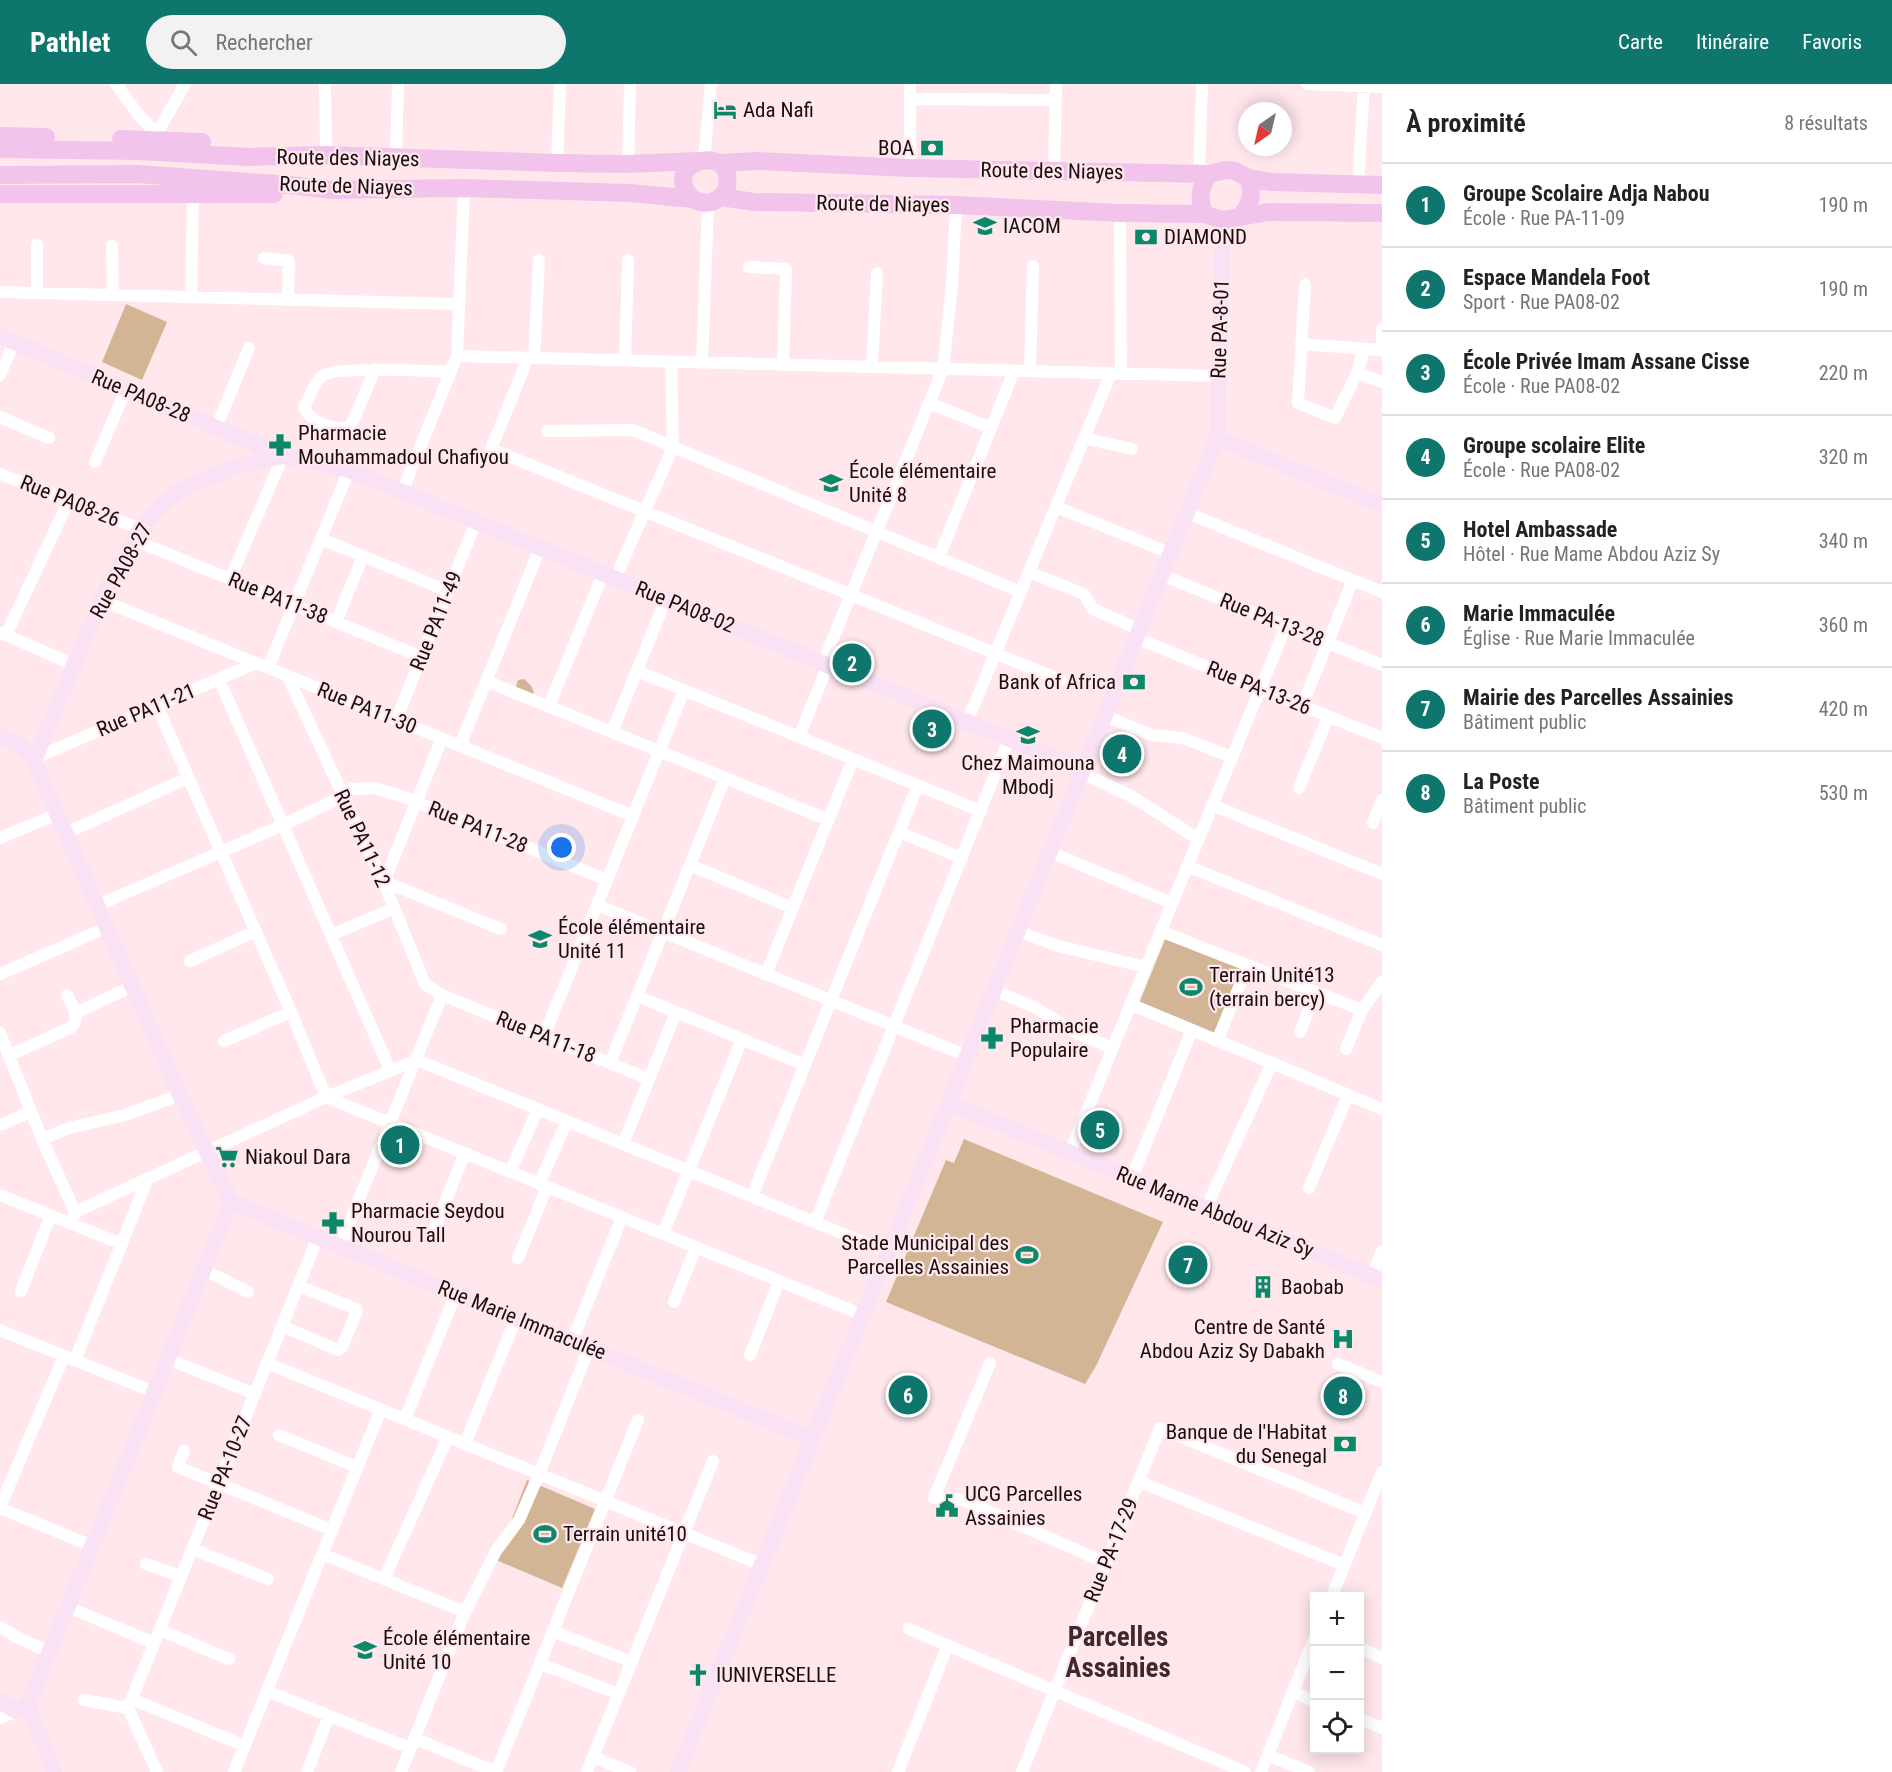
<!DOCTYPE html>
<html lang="fr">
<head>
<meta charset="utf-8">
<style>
	body { margin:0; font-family:"Roboto Condensed",sans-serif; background:#f2f2f2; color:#222 }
	.controls { position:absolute; right:18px; bottom:18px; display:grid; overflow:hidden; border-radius:0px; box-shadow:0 3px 15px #0003 }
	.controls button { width:54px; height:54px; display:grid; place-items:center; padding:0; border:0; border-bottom:2px solid #e0e0e0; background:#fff; color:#222; font:30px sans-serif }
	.compass { position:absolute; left:1238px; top:18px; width:54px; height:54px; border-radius:50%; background:#fff; box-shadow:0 3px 15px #0003; rotate:214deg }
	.you { position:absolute; left:562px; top:764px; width:21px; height:21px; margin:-15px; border:4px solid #fff; border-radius:50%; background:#1a73e8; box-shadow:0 0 0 9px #1a73e833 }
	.badge { display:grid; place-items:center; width:39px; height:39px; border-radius:50%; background:#0f766e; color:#fff; font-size:20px; font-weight:700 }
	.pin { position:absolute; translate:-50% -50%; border:3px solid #fff; box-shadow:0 2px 6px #0006 }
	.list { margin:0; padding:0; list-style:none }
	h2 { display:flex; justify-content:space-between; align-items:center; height:78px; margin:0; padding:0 24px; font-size:26px }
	h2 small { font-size:20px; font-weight:400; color:#767676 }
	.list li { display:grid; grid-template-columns:39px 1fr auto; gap:18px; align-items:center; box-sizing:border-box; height:84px; padding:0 24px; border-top:2px solid #e0e0e0 }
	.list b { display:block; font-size:22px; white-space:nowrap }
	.list p { margin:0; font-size:20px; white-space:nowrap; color:#767676 }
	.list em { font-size:20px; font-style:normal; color:#767676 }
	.icon { flex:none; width:33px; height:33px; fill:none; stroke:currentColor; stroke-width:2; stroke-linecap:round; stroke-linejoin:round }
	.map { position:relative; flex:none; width:1382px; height:1688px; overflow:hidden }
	header { display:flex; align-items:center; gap:36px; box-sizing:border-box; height:84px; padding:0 30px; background:#0f766e; color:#fff }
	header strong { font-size:28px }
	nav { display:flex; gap:33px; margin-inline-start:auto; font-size:21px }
	.search { width:420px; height:54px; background:#f2f2f2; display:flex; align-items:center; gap:15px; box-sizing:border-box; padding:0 21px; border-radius:33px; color:#767676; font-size:22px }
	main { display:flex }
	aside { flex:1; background:#fff }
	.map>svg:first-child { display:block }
</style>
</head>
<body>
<header>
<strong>Pathlet</strong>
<div class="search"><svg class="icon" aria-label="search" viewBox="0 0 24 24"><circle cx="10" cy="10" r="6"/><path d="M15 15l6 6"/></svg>Rechercher</div>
<nav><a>Carte</a><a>Itinéraire</a><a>Favoris</a></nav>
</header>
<main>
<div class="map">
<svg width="1382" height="1688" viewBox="0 0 1382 1688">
	<rect width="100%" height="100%" fill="#ffe7eb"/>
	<!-- garden -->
	<path fill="#d2b594" d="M126 220 167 238 142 296 102 278Z
		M524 595C531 601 534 604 534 613L515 605 518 596Z
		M1166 853 1244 885 1216 953 1138 922Z
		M964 1055 1163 1138 1096 1282 1085 1300 886 1218 946 1076 954 1079Z
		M527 1396 595 1425 562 1504 496 1476Z"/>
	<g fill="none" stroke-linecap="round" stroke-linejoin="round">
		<!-- street -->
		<path stroke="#fff" stroke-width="12" d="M116 0 137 29 156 49
			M325 0 326 71
			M1307 0 1382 3
			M910 15 1056 16
			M154 54 185 0
			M396 73 398 0
			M704 75 711 0
			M557 79 560 0
			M628 80 630 0
			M910 84V0
			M1054 88 1056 0
			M1199 89 1202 0
			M1358 100 1364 1 1365 0
			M1120 129 1121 290
			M37 161V209
			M112 162 113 210
			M264 174 289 177 288 215
			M749 183 786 185 783 281
			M1305 201 1298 319 1335 334 1357 289 1364 265
			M0 208 458 220
			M191 212 193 111
			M1301 260 1382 266
			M1382 266V245
			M457 272 1219 292
			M528 274 491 365 1061 596
			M534 274 539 176
			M625 277 628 176
			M702 279 708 120
			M872 283 877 189
			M375 285 351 342C335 348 312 339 304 324 309 314 314 299 322 292 334 282 431 287 451 288
			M1030 287 1033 182
			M1357 289 1382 298
			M0 291 14 258
			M929 319 991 344
			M0 333 49 354
			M216 344 249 264
			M547 347 633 346 1021 508
			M1084 354 1132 365
			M95 378 126 305
			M0 390 69 416 140 445
			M402 408 457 272 464 104
			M1056 423 1170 469
			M1187 429 1382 508
			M321 455 448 507
			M134 456 422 573
			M939 473 1014 287
			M1029 488 1084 510 1093 525 1140 546
			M1162 491 1382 581
			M230 495 283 372
			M615 495 673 363 671 278
			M101 516 633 732
			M336 538 363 472
			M1 549 74 581
			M6 551 69 416
			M1136 554 1382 654
			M823 579 943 285 952 201 956 121
			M268 584 349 386
			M637 587 981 727
			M287 591 383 797 425 900 442 911 649 995
			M219 595 390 986
			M486 597 829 736
			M157 622 291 928 326 1013 863 1231
			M549 622 603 490
			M1302 622 1353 496
			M1105 632 1152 651 1183 654 1232 673
			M396 636 476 438
			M967 638 1111 289
			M612 648 666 515
			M799 653 828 581
			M460 662 540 464
			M35 674 256 579
			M1082 689 1133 713 1198 755
			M1299 704 1328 633
			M1212 721 1382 790
			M1373 739 1382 716
			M899 748 962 774
			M66 749 188 694
			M0 754 57 730
			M1050 768 1172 819
			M690 781 793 824
			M1187 782 1382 861
			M383 797 501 845
			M384 798 442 654
			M98 821 283 741 343 712 351 705 374 704 404 713 607 796
			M597 821 967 972
			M1018 847 1058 862 1146 883
			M1160 847 1362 926
			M331 851 394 824
			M190 877 256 847
			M0 890 108 843
			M766 890 853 675
			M994 906 1036 924 1076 949 1112 964
			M637 912 805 981
			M1130 920 1382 1025
			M76 929 133 902
			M1300 948 1316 908
			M0 949 42 1055 75 1128 71 1139
			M544 952 684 606
			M224 957 291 928
			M1217 957 1248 881
			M1346 965 1362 926 1382 898
			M10 971 72 943C80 932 73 923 67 911
			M610 979 725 694
			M0 1041 31 1028
			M42 1055 69 1044 125 1031 180 1011
			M623 1060 676 928
			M1070 1068 1286 542
			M510 1088 538 1025
			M1132 1094 1192 946
			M539 1100 567 1037
			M1309 1104 1348 1011
			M0 1111 122 1160
			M752 1112 918 701
			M1206 1124 1272 979
			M75 1128 326 1013 417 976 888 1168
			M815 1138 1009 655
			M435 1143 465 1069
			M663 1150 742 955
			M340 1162 442 911
			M518 1174 547 1103
			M204 1186 248 1208
			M1372 1192 1382 1167
			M21 1207 51 1131
			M674 1218 696 1163
			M282 1242 338 1266 342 1263 357 1227 356 1225 299 1202
			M0 1246 154 1308
			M572 1257 622 1133
			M750 1271 779 1197
			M168 1275 255 1310
			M75 1276 148 1094
			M267 1279 762 1481
			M990 1279 934 1414H954L968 1418 1106 1479
			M1338 1280 1382 1298
			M405 1335 456 1209
			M279 1351 357 1383
			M465 1360 516 1234
			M184 1367 178 1383 332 1446
			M1138 1397 1344 1481
			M0 1423 64 1272
			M0 1424 92 1462
			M192 1465 268 1495
			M322 1470 465 1528
			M146 1480 181 1492
			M384 1495 448 1353
			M1332 1512 1382 1388
			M68 1523 154 1559
			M0 1543 17 1553 49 1568
			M909 1545 1245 1688
			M160 1546 229 1575
			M553 1547 632 1578
			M1360 1564 1382 1574
			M540 1580 619 1610
			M267 1607 410 1664
			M1293 1608 1314 1617
			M132 1615 245 1662
			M84 1616 128 1624
			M0 1634 16 1627
			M1360 1635 1382 1644
			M414 1654 496 1688 638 1336
			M1268 1671 1309 1688
			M593 1673 630 1688
			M157 1688 128 1624 318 1153
			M234 1688 381 1325
			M307 1688 329 1632
			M401 1688 465 1528 496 1467 519 1436 539 1390 589 1264
			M587 1688 713 1377
			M898 1688 948 1561
			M1022 1688 1160 1344 1365 1429
			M1261 1688 1314 1555"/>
		<!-- secondary -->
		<path stroke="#f9e2f5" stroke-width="16" d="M0 252 283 372 326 380 349 386 1083 685
			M1217 354 1382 421
			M0 652 24 664 34 677 180 1011 231 1118 28 1621 16 1627 0 1617
			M34 677 101 516 140 445 165 417 187 402 239 382 283 372
			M948 1019 1382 1196
			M231 1118 813 1355
			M28 1621 54 1688
			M678 1688 1217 354 1223 136"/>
		<!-- primary -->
		<path stroke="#f3c4eb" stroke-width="18" d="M0 52 46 53
			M121 55 202 58
			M0 65 138 67 249 73 326 71 557 79 628 80 697 77
			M719 79 756 77 910 84 1209 90 1225 86 1235 87 1248 94 1272 98 1382 101
			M0 91 137 90 291 101 330 106 464 104 630 109 693 115C706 122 717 119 726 107 740 55 655 77 693 115
			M0 110H274
			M721 113 754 118 956 121 1120 129 1204 130 1223 136 1268 128 1382 129
			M1204 130C1199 115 1199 104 1209 90
			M1240 133C1251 120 1254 109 1248 94"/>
	</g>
	<!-- icons -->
	<defs>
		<g id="hotel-bare" transform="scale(1.8)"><path d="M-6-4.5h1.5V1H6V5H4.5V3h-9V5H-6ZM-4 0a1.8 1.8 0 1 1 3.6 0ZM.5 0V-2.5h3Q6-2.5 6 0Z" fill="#0b886a" stroke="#ffe7eb" stroke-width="2.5" paint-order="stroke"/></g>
		<g id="bank-bare" transform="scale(1.8)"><path d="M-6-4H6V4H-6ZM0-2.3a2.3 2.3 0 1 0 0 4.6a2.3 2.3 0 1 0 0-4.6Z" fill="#0b886a" stroke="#ffe7eb" stroke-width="2.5" paint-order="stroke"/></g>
		<g id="university-bare" transform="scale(1.8)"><path d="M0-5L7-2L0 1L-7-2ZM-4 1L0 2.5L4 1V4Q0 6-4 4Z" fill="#0b886a" stroke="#ffe7eb" stroke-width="2.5" paint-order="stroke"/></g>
		<g id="pharmacy-bare" transform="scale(1.8)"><path d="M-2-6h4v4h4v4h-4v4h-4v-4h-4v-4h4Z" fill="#0b886a" stroke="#ffe7eb" stroke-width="2.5" paint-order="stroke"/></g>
		<g id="school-bare" transform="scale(1.8)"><path d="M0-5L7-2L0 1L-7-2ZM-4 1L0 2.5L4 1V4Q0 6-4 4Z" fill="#0b886a" stroke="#ffe7eb" stroke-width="2.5" paint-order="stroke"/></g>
		<g id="stadium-bare" transform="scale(1.8)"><path d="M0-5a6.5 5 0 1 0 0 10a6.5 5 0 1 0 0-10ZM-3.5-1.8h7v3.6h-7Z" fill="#0b886a" stroke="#ffe7eb" stroke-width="2.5" paint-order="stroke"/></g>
		<g id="supermarket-bare" transform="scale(1.8)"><path d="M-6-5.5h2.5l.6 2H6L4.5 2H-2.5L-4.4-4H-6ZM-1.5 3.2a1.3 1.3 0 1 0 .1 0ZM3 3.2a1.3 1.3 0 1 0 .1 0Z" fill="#0b886a" stroke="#ffe7eb" stroke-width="2.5" paint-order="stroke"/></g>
		<g id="building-bare" transform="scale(1.8)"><path d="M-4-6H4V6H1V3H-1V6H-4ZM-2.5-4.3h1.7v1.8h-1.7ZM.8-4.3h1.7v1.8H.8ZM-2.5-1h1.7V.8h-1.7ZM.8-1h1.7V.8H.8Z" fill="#0b886a" stroke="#ffe7eb" stroke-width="2.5" paint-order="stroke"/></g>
		<g id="hospital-bare" transform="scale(1.8)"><path d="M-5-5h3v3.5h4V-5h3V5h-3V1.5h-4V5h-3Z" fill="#0b886a" stroke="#ffe7eb" stroke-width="2.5" paint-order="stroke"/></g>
		<g id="civic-bare" transform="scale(1.8)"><path d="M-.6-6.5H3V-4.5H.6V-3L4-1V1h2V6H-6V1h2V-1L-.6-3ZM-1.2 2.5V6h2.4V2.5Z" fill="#0b886a" stroke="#ffe7eb" stroke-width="2.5" paint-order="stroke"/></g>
		<g id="church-bare" transform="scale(1.8)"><path d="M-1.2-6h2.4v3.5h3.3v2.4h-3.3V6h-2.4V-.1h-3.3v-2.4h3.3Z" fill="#0b886a" stroke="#ffe7eb" stroke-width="2.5" paint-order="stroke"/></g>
	</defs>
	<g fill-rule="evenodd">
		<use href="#hotel-bare" x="725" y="26"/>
		<use href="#bank-bare" x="932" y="64"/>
		<use href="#university-bare" x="985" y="142"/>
		<use href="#bank-bare" x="1146" y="153"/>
		<use href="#pharmacy-bare" x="280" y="361"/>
		<use href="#school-bare" x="831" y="399"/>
		<use href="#bank-bare" x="1134" y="598"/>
		<use href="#school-bare" x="1028" y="651"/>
		<use href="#school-bare" x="540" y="855"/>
		<use href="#stadium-bare" x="1191" y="903"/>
		<use href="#pharmacy-bare" x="992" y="954"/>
		<use href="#supermarket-bare" x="227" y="1073"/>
		<use href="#pharmacy-bare" x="333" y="1139"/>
		<use href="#stadium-bare" x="1027" y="1171"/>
		<use href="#building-bare" x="1263" y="1203"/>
		<use href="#hospital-bare" x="1343" y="1255"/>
		<use href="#bank-bare" x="1345" y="1360"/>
		<use href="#civic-bare" x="947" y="1422"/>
		<use href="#stadium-bare" x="545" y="1450"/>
		<use href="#school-bare" x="365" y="1566"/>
		<use href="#church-bare" x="698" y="1591"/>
	</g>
	<g text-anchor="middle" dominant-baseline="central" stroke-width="4.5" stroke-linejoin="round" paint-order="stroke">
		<!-- poi labels -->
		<g font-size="21" fill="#190f11" stroke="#ffe7eb" text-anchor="start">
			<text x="743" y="26">Ada Nafi</text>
			<text x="914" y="64" text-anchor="end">BOA</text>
			<text x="1003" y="142">IACOM</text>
			<text x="1164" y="153">DIAMOND</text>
			<text x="298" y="349">Pharmacie<tspan x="298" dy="24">Mouhammadoul Chafiyou</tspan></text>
			<text x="849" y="387">École élémentaire<tspan x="849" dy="24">Unité 8</tspan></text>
			<text x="1116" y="598" text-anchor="end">Bank of Africa</text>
			<text x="1028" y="679" text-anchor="middle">Chez Maimouna<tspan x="1028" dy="24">Mbodj</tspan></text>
			<text x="558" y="843">École élémentaire<tspan x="558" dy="24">Unité 11</tspan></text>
			<text x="1209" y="891">Terrain Unité13<tspan x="1209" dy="24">(terrain bercy)</tspan></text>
			<text x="1010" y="942">Pharmacie<tspan x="1010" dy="24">Populaire</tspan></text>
			<text x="245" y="1073">Niakoul Dara</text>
			<text x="351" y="1127">Pharmacie Seydou<tspan x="351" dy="24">Nourou Tall</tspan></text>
			<text x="1009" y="1159" text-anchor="end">Stade Municipal des<tspan x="1009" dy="24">Parcelles Assainies</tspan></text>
			<text x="1281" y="1203">Baobab</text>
			<text x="1325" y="1243" text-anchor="end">Centre de Santé<tspan x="1325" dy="24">Abdou Aziz Sy Dabakh</tspan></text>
			<text x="1327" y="1348" text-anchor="end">Banque de l'Habitat<tspan x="1327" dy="24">du Senegal</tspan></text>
			<text x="965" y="1410">UCG Parcelles<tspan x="965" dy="24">Assainies</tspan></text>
			<text x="563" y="1450">Terrain unité10</text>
			<text x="383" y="1554">École élémentaire<tspan x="383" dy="24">Unité 10</tspan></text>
			<text x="716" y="1591">IUNIVERSELLE</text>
		</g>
		<!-- street labels -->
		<g font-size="21" fill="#190f11" stroke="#ffe7eb">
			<text transform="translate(348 74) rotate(1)">Route des Niayes</text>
			<text transform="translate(1052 87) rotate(1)">Route des Niayes</text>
			<text transform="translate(346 102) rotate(2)">Route de Niayes</text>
			<text transform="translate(883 120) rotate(1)">Route de Niayes</text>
			<text transform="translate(1220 245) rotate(-88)">Rue PA-8-01</text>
			<text transform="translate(141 312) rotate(23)">Rue PA08-28</text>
			<text transform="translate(70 417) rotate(22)">Rue PA08-26</text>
			<text transform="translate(121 487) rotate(-61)">Rue PA08-27</text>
			<text transform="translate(278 514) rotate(22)">Rue PA11-38</text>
			<text transform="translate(685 523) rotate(22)">Rue PA08-02</text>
			<text transform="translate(1272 536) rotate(22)">Rue PA-13-28</text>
			<text transform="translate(436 537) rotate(-68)">Rue PA11-49</text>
			<text transform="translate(1259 604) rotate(22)">Rue PA-13-26</text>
			<text transform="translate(367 624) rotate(22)">Rue PA11-30</text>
			<text transform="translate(146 626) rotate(-23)">Rue PA11-21</text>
			<text transform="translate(478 743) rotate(22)">Rue PA11-28</text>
			<text transform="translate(362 754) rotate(65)">Rue PA11-12</text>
			<text transform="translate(546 953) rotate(22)">Rue PA11-18</text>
			<text transform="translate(1215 1128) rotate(22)">Rue Mame Abdou Aziz Sy</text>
			<text transform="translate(522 1236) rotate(22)">Rue Marie Immaculée</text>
			<text transform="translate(225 1384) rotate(-68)">Rue PA-10-27</text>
			<text transform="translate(1111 1466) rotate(-68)">Rue PA-17-29</text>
		</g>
		<!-- district labels -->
		<g font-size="27" font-weight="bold" fill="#3e292e" stroke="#ffe7eb">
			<text x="1118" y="1553">Parcelles<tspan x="1118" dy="31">Assainies</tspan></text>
		</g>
	</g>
</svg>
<div class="controls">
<button>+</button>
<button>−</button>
<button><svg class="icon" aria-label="locate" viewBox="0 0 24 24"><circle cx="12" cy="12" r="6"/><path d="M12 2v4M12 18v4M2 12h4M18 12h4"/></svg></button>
</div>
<svg class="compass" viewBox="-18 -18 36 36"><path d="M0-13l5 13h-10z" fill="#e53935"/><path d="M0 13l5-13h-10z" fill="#767676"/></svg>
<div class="you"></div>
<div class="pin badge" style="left:400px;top:1061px">1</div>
<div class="pin badge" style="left:852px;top:579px">2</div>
<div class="pin badge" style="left:932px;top:645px">3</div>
<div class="pin badge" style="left:1122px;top:670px">4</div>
<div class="pin badge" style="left:1100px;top:1046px">5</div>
<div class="pin badge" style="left:908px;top:1311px">6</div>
<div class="pin badge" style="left:1188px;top:1181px">7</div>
<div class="pin badge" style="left:1343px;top:1312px">8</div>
</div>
<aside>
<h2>À proximité<small>8 résultats</small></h2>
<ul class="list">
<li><span class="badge">1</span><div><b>Groupe Scolaire Adja Nabou</b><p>École · Rue PA-11-09</p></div><em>190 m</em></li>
<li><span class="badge">2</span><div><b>Espace Mandela Foot</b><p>Sport · Rue PA08-02</p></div><em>190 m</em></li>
<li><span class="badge">3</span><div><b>École Privée Imam Assane Cisse</b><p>École · Rue PA08-02</p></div><em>220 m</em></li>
<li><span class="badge">4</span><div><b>Groupe scolaire Elite</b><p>École · Rue PA08-02</p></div><em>320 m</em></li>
<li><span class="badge">5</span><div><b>Hotel Ambassade</b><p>Hôtel · Rue Mame Abdou Aziz Sy</p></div><em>340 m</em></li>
<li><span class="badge">6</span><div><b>Marie Immaculée</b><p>Église · Rue Marie Immaculée</p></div><em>360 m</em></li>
<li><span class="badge">7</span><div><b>Mairie des Parcelles Assainies</b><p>Bâtiment public</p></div><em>420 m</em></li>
<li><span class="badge">8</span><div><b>La Poste</b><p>Bâtiment public</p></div><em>530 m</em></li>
</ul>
</aside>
</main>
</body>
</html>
